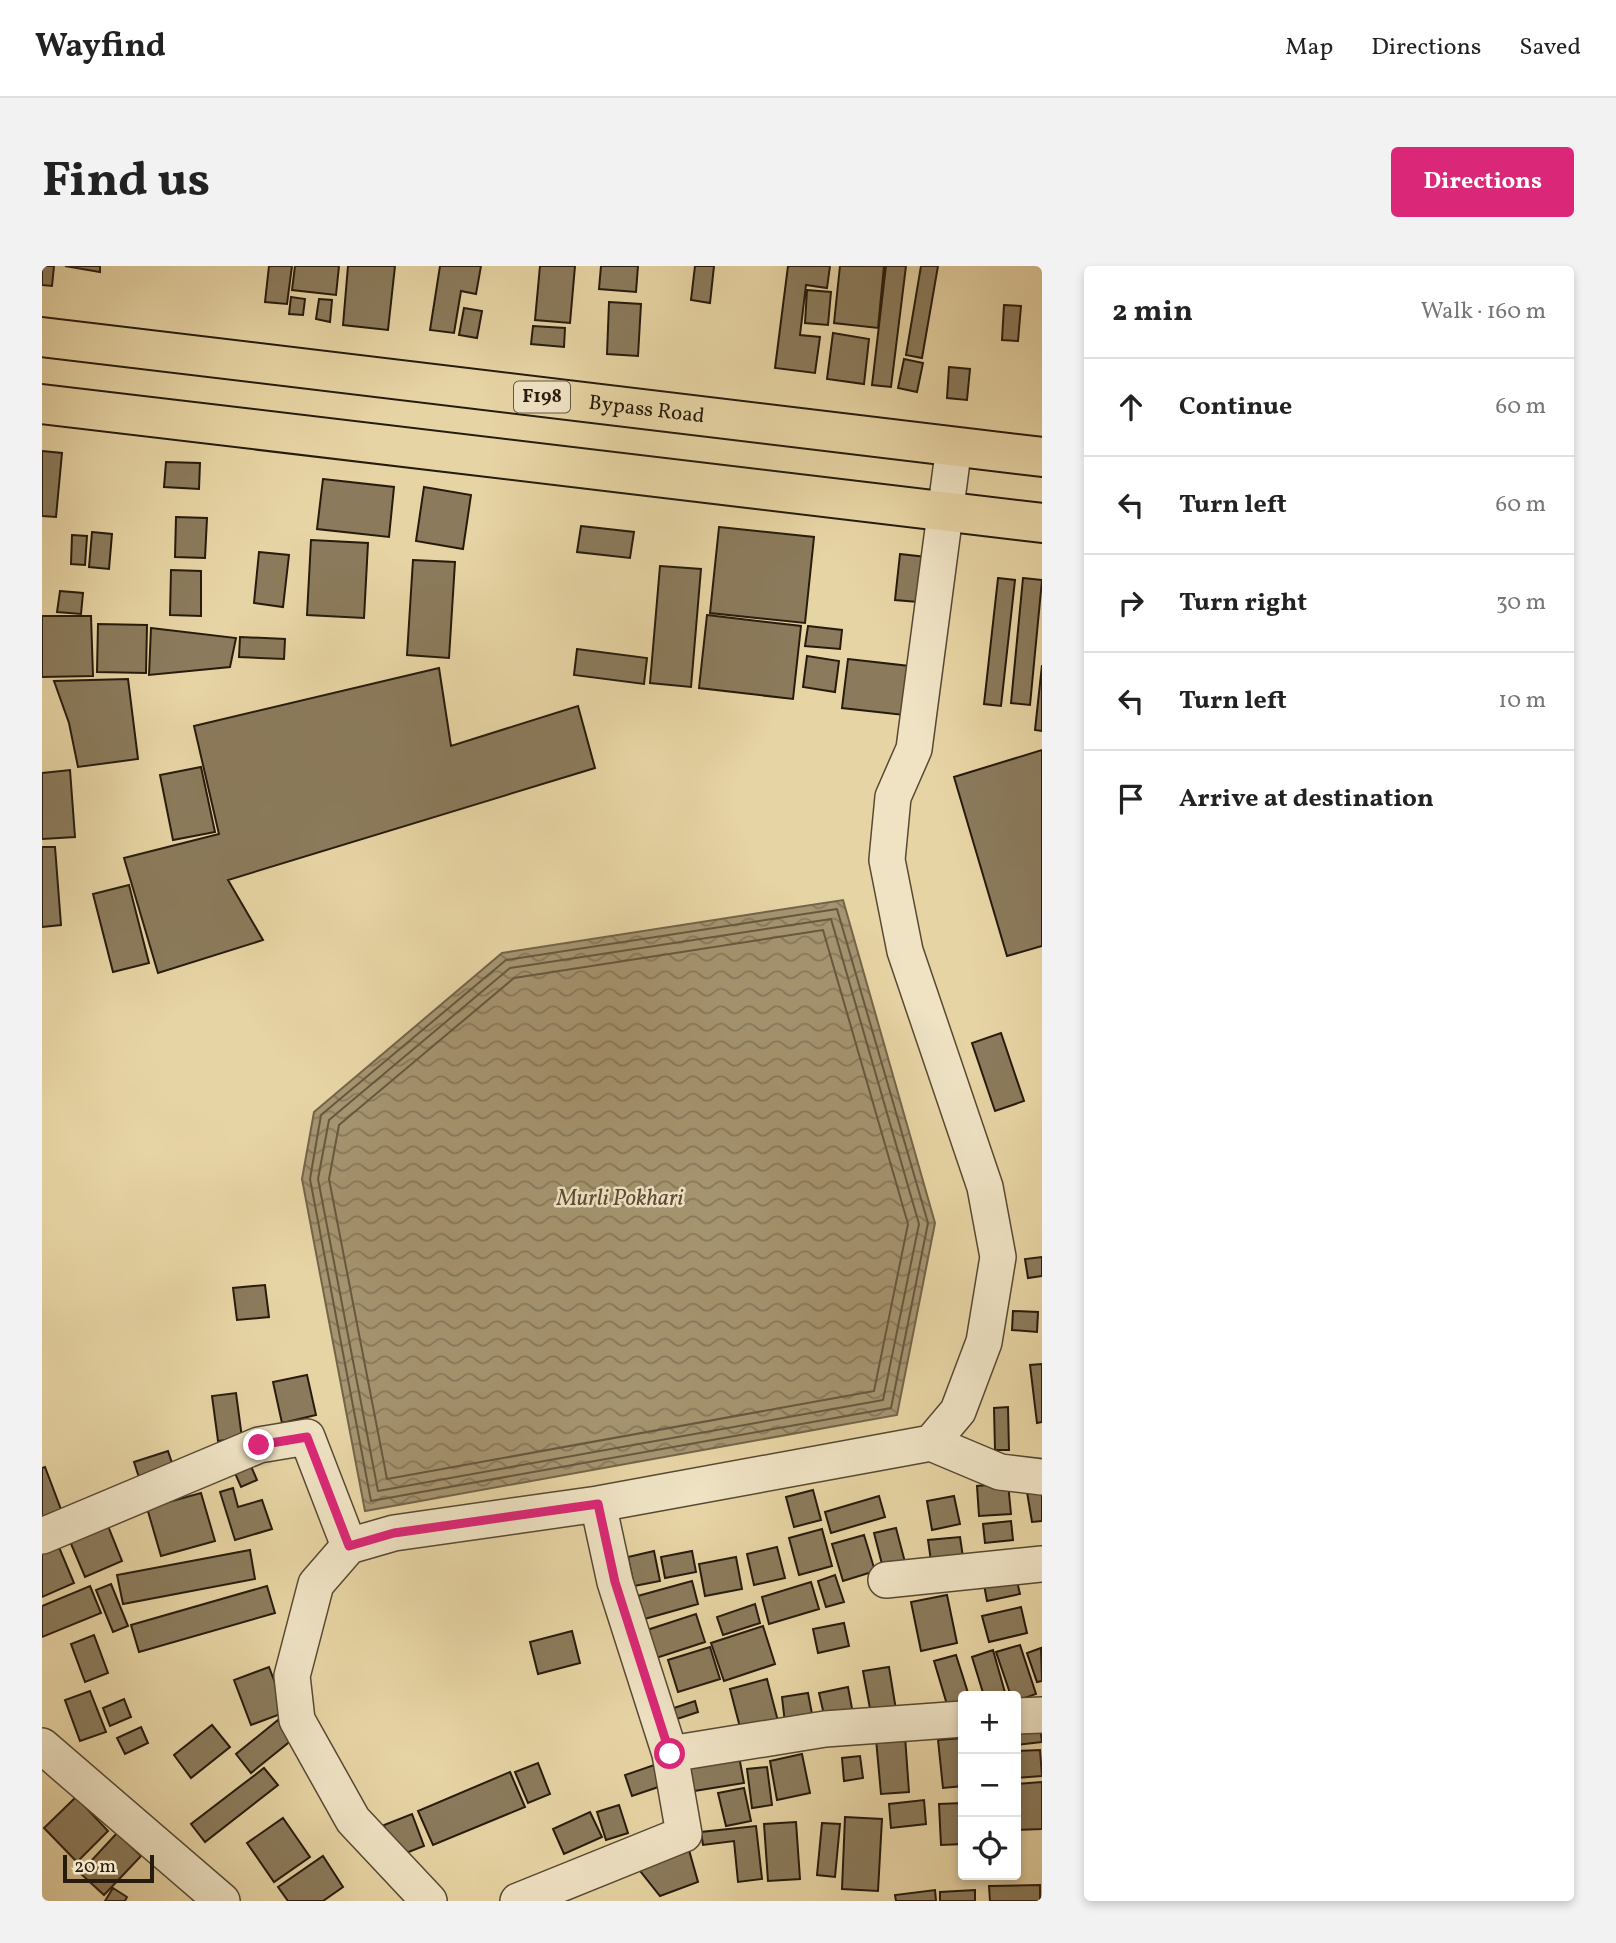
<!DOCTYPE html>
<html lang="en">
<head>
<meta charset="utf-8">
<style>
	body { margin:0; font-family:Vollkorn,serif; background:#f2f2f2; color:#222 }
	.controls { position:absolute; right:21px; bottom:21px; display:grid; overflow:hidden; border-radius:7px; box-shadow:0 4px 10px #0003 }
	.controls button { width:63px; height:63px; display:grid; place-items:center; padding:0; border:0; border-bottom:2px solid #e0e0e0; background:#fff; color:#222; font:35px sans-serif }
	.scale { position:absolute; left:21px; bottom:18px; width:91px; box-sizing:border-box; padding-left:7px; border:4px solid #271b0d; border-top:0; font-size:19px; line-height:24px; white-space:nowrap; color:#271b0d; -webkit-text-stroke:5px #efe3c4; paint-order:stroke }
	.stop { position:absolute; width:21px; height:21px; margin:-16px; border:5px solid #db2777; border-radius:50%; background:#fff }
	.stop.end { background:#db2777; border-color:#fff; box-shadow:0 2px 7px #0008 }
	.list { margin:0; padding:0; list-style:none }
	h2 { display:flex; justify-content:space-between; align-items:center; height:91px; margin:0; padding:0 28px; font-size:30px }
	h2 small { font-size:23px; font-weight:400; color:#767676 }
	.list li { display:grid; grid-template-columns:46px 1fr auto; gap:21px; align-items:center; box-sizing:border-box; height:98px; padding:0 28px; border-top:2px solid #e0e0e0 }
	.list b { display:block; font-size:26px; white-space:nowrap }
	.list em { font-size:23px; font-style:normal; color:#767676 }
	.icon { flex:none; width:38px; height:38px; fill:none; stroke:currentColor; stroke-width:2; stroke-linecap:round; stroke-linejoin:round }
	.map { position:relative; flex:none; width:1000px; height:1635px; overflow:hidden; border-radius:7px }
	header { display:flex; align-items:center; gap:42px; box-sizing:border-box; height:98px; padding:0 35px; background:#fff; border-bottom:2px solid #e0e0e0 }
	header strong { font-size:33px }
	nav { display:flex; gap:38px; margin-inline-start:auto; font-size:24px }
	.intro { display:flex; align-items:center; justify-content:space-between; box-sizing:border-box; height:168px; padding:0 42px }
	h1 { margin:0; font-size:49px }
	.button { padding:18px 32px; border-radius:7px; background:#db2777; color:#fff; font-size:24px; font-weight:700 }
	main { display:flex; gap:42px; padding:0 42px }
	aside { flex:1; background:#fff; border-radius:7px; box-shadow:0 4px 10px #0003 }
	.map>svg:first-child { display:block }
</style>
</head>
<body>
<header>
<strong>Wayfind</strong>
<nav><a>Map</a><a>Directions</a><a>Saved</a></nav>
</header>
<div class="intro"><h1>Find us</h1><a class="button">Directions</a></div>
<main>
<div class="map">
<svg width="1000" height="1635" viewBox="0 0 1000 1635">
	<defs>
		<pattern id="water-waves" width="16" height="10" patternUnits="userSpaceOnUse" patternTransform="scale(1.75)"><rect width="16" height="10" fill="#a69571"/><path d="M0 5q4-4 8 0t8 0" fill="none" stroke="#87795b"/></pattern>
	</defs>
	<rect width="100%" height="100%" fill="#e7d4a4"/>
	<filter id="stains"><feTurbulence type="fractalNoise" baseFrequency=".00286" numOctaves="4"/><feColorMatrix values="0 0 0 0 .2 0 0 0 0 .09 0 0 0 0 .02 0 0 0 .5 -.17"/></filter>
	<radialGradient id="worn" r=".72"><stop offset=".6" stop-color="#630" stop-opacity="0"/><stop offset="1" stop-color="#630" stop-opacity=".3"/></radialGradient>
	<!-- water -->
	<path fill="url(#water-waves)" stroke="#736449" stroke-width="2" d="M801 634 893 957 855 1149 323 1245 260 913 272 846 460 687Z"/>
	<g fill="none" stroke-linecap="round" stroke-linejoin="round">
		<!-- shore -->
		<path stroke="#66583f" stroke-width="2" d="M795 643 886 957 849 1142 329 1235 268 913 279 849 464 694Z
			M789 653 877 958 841 1134 336 1225 276 913 287 854 468 702Z
			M781 664 866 958 832 1125 345 1213 287 913 297 859 472 712Z"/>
	</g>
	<!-- building -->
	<path fill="#8b7b5c" stroke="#271b0d" stroke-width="2" d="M0 0H12L10 20 0 19Z
		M23 0H58V6Z
		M227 0H250L245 38 223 36Z
		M253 0H297L294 29 250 24Z
		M306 0H353L346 64 301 59Z
		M398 0H439L434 28 419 25 412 67 388 64Z
		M498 0H533L528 57 493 54Z
		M559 0H596L594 26 557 23Z
		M653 0H672L668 37 649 34Z
		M746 0H788L785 22 764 19 758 69 778 71 773 107 733 102Z
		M798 0H842L836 62 792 57Z
		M844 0H864L849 121 830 119Z
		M879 0H896L880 92 864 89Z
		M765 24 789 26 786 59 763 57Z
		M249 31 263 33 261 49 247 48Z
		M277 33 290 34 288 56 274 53Z
		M567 36 599 38 596 90 565 88Z
		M962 39 979 40 976 75 960 74Z
		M422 42 440 45 435 72 417 69Z
		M491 60 523 62 522 81 489 78Z
		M791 67 827 73 822 118 785 113Z
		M862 93 881 97 875 126 856 122Z
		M907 101 928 103 925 134 905 132Z
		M0 185 20 187 14 251 0 250Z
		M124 196 158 197 157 223 122 221Z
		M281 213 352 221 347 271 275 263Z
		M382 221 429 229 421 283 374 275Z
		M134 251 165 252 163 292 133 291Z
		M539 260 592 266 588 292 535 286Z
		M677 261 772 271 763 357 668 347Z
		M50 266 70 268 67 303 47 301Z
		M30 269 45 270 43 299 29 298Z
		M269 274 326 277 322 352 265 349Z
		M217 286 247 289 241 341 212 337Z
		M858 288 893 292 888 337 853 334Z
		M371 294 413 296 407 392 365 389Z
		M618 300 659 303 649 421 608 417Z
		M129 304 159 305V350L128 349Z
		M956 312 973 314 959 440 942 438Z
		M981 312 1000 314 988 439 969 437Z
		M18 325 41 327 39 348 15 346Z
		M665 349 759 360 751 433 657 422Z
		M0 350H49L51 410 0 411Z
		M56 358 105 359 104 407 55 406Z
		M766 360 800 364 798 383 763 380Z
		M109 362 194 372 188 401 107 409Z
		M198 371 243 373 242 393 197 391Z
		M535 383 605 392 602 418 532 409Z
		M765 390 797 395 793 426 761 421Z
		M806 393 876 401 871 450 800 442Z
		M1000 399V465L993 464Z
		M397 402 409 480 536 440 553 502 186 614 221 674 116 707 82 592 177 568 152 460Z
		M86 413 96 493 36 501 27 457 12 415Z
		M1000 484V680L965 690 912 511Z
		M159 501 173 566 131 574 118 509Z
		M28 504 33 571 0 573V507Z
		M0 581H13L19 659 0 661Z
		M87 619 107 697 71 706 51 628Z
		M959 767 982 835 953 845 930 777Z
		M1000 991V1010L986 1012 983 993Z
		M223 1019 227 1051 195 1054 191 1022Z
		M971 1045 996 1046 995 1066 970 1064Z
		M1000 1098V1156L995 1157 988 1099Z
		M265 1109 274 1149 240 1157 231 1116Z
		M194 1127 200 1172 176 1175 170 1130Z
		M966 1141 967 1184H953L952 1142Z
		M126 1185 135 1212 101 1224 92 1196Z
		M205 1191 215 1214 199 1221 189 1198Z
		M3 1201 23 1254 0 1262V1202Z
		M966 1217 969 1248 937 1250 935 1220Z
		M191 1222 196 1241 220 1234 230 1263 193 1274 178 1226Z
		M771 1224 779 1254 752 1261 744 1231Z
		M1000 1224V1255L990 1256 985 1226Z
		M159 1227 173 1275 119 1290 105 1242Z
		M837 1230 843 1251 789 1267 783 1246Z
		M912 1230 918 1258 890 1264 885 1235Z
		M62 1250 80 1295 43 1311 24 1266Z
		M969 1255 971 1274 943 1277 941 1258Z
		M854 1262 864 1300 842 1306 832 1267Z
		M780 1263 790 1300 757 1309 747 1272Z
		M822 1269 833 1305 801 1315 790 1278Z
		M918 1271 922 1298 890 1302 886 1274Z
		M16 1279 32 1317 0 1331V1286Z
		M735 1281 743 1312 712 1319 705 1288Z
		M208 1284 213 1313 81 1338 75 1309Z
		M612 1285 618 1315 592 1320 586 1291Z
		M650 1285 654 1306 623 1312 619 1291Z
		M694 1291 700 1323 663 1330 657 1298Z
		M973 1307 978 1328 945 1335 941 1313Z
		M793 1309 802 1336 784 1341 776 1315Z
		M650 1315 656 1338 599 1354 592 1331Z
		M769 1316 777 1343 727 1358 720 1331Z
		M69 1318 86 1360 71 1366 54 1324Z
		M48 1320 59 1347 0 1371V1340Z
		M225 1320 233 1347 97 1386 89 1359Z
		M905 1329 915 1377 879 1385 869 1336Z
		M713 1338 718 1357 681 1369 675 1351Z
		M979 1341 985 1367 947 1376 940 1350Z
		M654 1348 663 1376 611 1393 602 1365Z
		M802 1357 807 1380 776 1387 771 1363Z
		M721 1360 733 1398 682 1415 669 1377Z
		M530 1365 538 1397 496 1408 488 1376Z
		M52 1369 66 1407 43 1416 29 1378Z
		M978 1379 994 1428 974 1435V1430H969L954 1386Z
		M668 1381 678 1413 636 1426 626 1394Z
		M999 1382 1000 1415 995 1416 985 1387Z
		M951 1384 964 1430H942L930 1391Z
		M914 1389 927 1430H921V1448L909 1452 892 1395Z
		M227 1401 244 1446 209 1459 192 1414Z
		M847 1401 854 1444 829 1448 821 1405Z
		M725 1413 737 1459 700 1469 688 1423Z
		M806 1421 811 1448 783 1453 777 1427Z
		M48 1425 64 1466 38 1475 23 1434Z
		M766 1427 771 1453 743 1457 740 1431Z
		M82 1433 89 1451 68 1460 61 1442Z
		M653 1435 656 1446 626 1456 623 1445Z
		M236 1454 251 1473 209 1507 194 1488Z
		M170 1459 188 1481 149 1512 132 1489Z
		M99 1461 106 1477 83 1488 75 1472Z
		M998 1462 1000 1476 974 1479V1464Z
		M863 1470 867 1526 839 1528 834 1473Z
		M921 1472V1520L901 1522 896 1474Z
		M998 1484 1000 1510 974 1512V1485Z
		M696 1485 702 1517 652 1525 647 1493Z
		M760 1488 768 1527 735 1534 728 1495Z
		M818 1490 821 1512 802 1515 800 1492Z
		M621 1496 628 1517 590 1530 583 1509Z
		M496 1497 508 1528 486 1537 473 1506Z
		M725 1501 730 1539 710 1542 705 1503Z
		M222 1502 236 1519 163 1576 149 1558Z
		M468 1506 483 1541 391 1579 376 1545Z
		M1000 1516V1563L974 1564V1518Z
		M702 1522 709 1555 684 1560 676 1527Z
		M34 1531 66 1565 35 1596 2 1562Z
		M882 1534 884 1558 849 1562 847 1538Z
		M921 1537V1578L899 1579 897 1538Z
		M577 1539 586 1567 564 1574 555 1546Z
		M548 1546 560 1571 522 1588 511 1563Z
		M370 1548 382 1580 354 1591 342 1559Z
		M803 1551 840 1553 836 1625 800 1623Z
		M241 1552 268 1591 232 1616 205 1577Z
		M754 1556 758 1613 726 1615 722 1558Z
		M780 1557 798 1558 793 1611 775 1609Z
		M714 1560 720 1613 696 1616 692 1575 661 1579 659 1566Z
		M75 1567 99 1590 62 1629 38 1607Z
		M645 1577 656 1616 618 1630 591 1596Z
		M281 1590 301 1621 281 1635H246L236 1621Z
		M998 1619V1635H948L947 1620Z
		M71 1622 85 1631 83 1635H63Z
		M893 1624 894 1635H854L853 1629Z
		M933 1624V1635H898V1626Z"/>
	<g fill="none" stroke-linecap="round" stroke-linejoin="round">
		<!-- minor casing -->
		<g stroke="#574933" stroke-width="38">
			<path id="minor" d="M889 1177 958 1206 1000 1211
				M0 1270 217 1179 265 1171 307 1280
				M844 1314 1000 1298
				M974 1450 1000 1449
				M0 1480 180 1635
				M628 1488 783 1463 921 1453
				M387 1635 311 1554 255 1454 250 1410 274 1318 307 1280 352 1267 556 1238 889 1177 916 1145 942 1076 956 991 943 921 863 685 845 594 851 531 872 483 912 180
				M476 1635 642 1568 628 1488 573 1316 556 1238"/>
		</g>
		<!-- major casing -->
		<g stroke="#271b0d" stroke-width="42">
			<g id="major">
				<path id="s1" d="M0 71 1000 191"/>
				<path d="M0 138 1000 257"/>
			</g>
		</g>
		<!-- minor -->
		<use href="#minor" stroke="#efe3c4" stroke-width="35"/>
		<!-- major -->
		<use href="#major" stroke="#e7d4a4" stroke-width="38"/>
	</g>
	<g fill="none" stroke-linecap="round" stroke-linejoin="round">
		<!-- route -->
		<path stroke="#db2777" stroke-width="9" d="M217 1179 265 1171 307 1280 352 1267 556 1238 573 1316 628 1488"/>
	</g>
	<g text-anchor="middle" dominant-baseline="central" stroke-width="5" stroke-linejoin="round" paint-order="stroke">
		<!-- shield labels -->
		<rect fill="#efe3c4" stroke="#635744" stroke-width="2" x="472" y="115.5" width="56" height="31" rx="5"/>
		<g font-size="19" font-weight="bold" fill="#271b0d">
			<text x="500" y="131">F198</text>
		</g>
		<!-- street labels -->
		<g font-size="21" fill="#271b0d" stroke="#efe3c4">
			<text stroke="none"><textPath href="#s1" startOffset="609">Bypass Road</textPath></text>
		</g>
		<!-- water labels -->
		<g font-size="23" font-style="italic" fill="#5a4c35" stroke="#efe3c4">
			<text x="578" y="933">Murli Pokhari</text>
		</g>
	</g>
	<rect width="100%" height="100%" filter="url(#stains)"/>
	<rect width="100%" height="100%" fill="url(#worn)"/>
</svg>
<div class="controls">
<button>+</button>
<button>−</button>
<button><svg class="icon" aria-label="locate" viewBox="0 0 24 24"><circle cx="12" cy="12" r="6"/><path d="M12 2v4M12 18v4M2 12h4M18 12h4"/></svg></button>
</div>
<div class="scale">20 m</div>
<div class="stop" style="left:628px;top:1488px"></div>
<div class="stop end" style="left:217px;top:1179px"></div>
</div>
<aside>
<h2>2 min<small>Walk · 160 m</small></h2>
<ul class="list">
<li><svg class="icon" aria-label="ahead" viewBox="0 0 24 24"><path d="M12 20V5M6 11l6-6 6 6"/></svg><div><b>Continue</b></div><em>60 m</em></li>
<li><svg class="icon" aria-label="left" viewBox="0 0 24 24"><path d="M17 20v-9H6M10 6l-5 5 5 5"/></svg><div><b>Turn left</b></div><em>60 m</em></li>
<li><svg class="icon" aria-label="right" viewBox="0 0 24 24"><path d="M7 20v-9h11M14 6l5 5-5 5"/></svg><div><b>Turn right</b></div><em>30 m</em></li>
<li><svg class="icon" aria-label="left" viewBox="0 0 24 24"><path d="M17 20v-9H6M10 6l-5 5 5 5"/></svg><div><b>Turn left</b></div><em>10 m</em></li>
<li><svg class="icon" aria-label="arrive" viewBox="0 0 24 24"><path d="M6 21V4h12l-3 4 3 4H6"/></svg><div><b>Arrive at destination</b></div></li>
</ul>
</aside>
</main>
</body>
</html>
